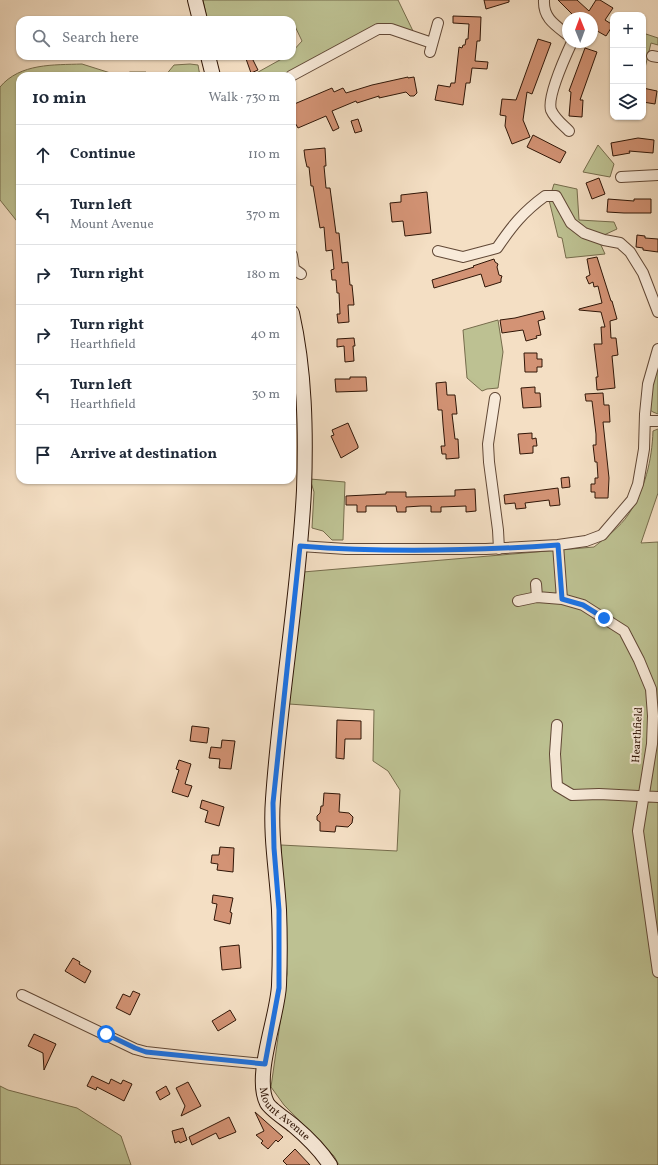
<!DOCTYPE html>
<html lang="en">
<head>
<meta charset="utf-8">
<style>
	body { margin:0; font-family:Vollkorn,serif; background:#f2f2f3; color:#1f2937 }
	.controls { position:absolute; right:12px; top:12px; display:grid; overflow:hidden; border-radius:8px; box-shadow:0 1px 3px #0004 }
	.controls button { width:36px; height:36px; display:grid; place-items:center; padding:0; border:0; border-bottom:1px solid #e0e1e3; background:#fff; color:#1f2937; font:20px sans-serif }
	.compass { position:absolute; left:562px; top:12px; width:36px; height:36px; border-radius:50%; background:#fff; box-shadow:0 1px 3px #0004; rotate:359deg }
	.stop { position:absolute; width:12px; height:12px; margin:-9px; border:3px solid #1a73e8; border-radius:50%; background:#fff }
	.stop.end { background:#1a73e8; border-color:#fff; box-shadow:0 1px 4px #0008 }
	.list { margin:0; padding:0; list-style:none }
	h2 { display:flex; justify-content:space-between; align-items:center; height:52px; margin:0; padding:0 16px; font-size:17px }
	h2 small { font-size:13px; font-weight:400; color:#747a83 }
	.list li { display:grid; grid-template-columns:26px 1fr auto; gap:12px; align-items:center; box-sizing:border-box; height:60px; padding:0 16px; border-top:1px solid #e0e1e3 }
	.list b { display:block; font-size:15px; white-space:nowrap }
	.list p { margin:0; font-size:13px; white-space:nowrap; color:#747a83 }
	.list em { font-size:13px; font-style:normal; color:#747a83 }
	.icon { flex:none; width:22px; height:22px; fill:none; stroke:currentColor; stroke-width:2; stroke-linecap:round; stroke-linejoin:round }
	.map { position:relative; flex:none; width:658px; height:1165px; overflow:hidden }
	.search { position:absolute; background:#fff; box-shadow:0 1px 3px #0004; left:16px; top:16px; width:280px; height:44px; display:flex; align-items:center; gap:10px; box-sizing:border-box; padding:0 14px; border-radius:12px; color:#747a83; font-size:15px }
	.panel { position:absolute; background:#fff; box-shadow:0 1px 3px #0004; left:16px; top:72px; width:280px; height:412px; border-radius:12px }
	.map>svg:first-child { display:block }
</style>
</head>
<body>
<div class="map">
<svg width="658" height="1165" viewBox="0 0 658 1165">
	<rect width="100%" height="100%" fill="#f4dfc4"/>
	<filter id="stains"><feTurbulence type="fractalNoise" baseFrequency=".005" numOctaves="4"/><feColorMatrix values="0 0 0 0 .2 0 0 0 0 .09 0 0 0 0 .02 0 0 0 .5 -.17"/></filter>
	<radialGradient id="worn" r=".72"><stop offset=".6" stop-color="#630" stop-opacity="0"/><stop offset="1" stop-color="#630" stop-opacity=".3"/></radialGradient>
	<!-- green -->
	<path fill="#bdc192" stroke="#766c4c" d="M203 0H398L413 31 388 24H377L283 76H251L287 56H292V52L302 41 292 20 290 18 283 20H210L207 19Z
		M646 34 658 38V45L651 43 645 68H643V41Z
		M82 64 120 76 130 72H146L149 76H20V142C17 149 16 159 20 167V225L0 200V87C20 63 54 65 82 64Z
		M190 64 198 65 200 76H165L174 65Z
		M598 145 614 164 610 177 583 172Z
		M554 184 577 189 579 220 614 222 617 229 604 235 600 243 605 254 566 258 562 238 558 237 549 200Z
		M498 320 503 352 498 388 487 389 482 391 467 378 463 330Z
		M658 366V414L653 412 650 410 653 380Z
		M658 429V493L641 543 658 542V1165H339L334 1156 284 1105 271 1087 287 974 281 845 397 851 400 790 388 771 373 761 374 710 289 704 303 572 594 547C604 539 621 526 628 515 645 490 652 460 653 431Z
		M310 479 345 482 343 540H332L323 531 312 528 314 492Z
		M0 1086 8 1090 77 1108 121 1136 131 1165H0Z"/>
	<!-- building -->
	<path fill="#d39375" stroke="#301607" d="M484 0H509V2L486 9Z
		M558 0H577L589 11 596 0H600L613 8 605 20 613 25 606 36 592 28V18H576Z
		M453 16 481 17 480 41H477L475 61 488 62 487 69 472 68 470 83H466L463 105 435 100 438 85 450 87 451 83H455L459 47 462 48 463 45H465L466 39H468L469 24 453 23Z
		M538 39 551 43 532 94 527 92 523 120 530 137 512 144 505 126 506 116 500 115 502 99 516 100Z
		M585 48 597 52 580 100H583L582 117 569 116 571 92 569 91Z
		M245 56H251L258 70 251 73Z
		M408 77V78L414 77 417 93 414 96H410L406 92 379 98V96L357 103 356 101 332 111 339 128 333 131 326 116 298 128 294 121 292 122V105L332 88 334 92 343 88 346 93 372 85Z
		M643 88 657 91 655 104 643 102Z
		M358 119 362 131 355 133 351 121Z
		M533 135 566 152 560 163 527 147Z
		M638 138 654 140 653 153 629 151 630 153 613 156 611 143Z
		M325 148 326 166H324L326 188H330L336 233H339L342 263 348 262 350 285H352L354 305H348L349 322 338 323 337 314H340L339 293H337L336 280H332L331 270 334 269 332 250 326 251 324 227 320 228 313 186H311L309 167H307L305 158 304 150Z
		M599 178 605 194 592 199 586 183Z
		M427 192 431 233 405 236 403 221 392 222 390 203 401 202V195Z
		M608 199 634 201V199H651V213H624L607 212Z
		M637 235 645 236V238L658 239V252L643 250V248L636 247Z
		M597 257 611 301H612L617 319 610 321 611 338H616L618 355 612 356 615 388 597 390 596 377H598L594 344H602L601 327H605L601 312 579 310V309L602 303 598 286 594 287 593 282 589 284 586 277 590 275 587 259Z
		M494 259 495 262 498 264 497 267 499 275 502 276 501 279V282L485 287 481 274 434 288 432 280 474 267 473 266Z
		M543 311 545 319 538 321 541 335 536 336 537 338 526 341 523 330 502 333 500 320 515 318Z
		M354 338 355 346H353L354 361 345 362 344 346 337 347V339Z
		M524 353H537V359H542V367H537V372H525Z
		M350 377H366L367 391 336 392 335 379H350Z
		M446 382 447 395H455L457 414H452L455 439H458L459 458 446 459V454H442L441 446H445L443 424 442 410H438L436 383Z
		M535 387V393H540L541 407 523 408 521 388Z
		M603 393 604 405H609L610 422H603L609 478 608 498H595V492H591V484H595V478H598L597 462H595L593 445H596V434L592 401H586L585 394Z
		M348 423 358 446V448L341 458 331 436 334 435 332 430Z
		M532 433V439L536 438 537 446H533V453L520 454 518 434Z
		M569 477 570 487 562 488 561 478Z
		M558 488 560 505 550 506 549 500 525 503 526 508 516 509 515 503 505 504 504 495Z
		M475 489 476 511 466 512V506L441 507V512H431V506H421L406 507V512H397L396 506H366V512H357V505H346V496L386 494V492H406V497L455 496V490Z
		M337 720 361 721V739H345L344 759 336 758Z
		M192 726 209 728 207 743 190 741Z
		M222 740 235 741 231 769 219 768 220 759 209 758 211 747 221 748Z
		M179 760 191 764 185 784 192 786 188 797 172 792 179 770 176 769Z
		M324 793 340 794 339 812 349 813 353 817 352 823 348 827 336 826 335 832 320 831V822L317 820V816L320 813 321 806H323Z
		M202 800 224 807 219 826 205 822 208 811 200 808Z
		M220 847 234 848 233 872 217 870 218 864 211 863 212 855H219Z
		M213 895 233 898 230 912 232 913 230 924 214 920 217 904 212 903Z
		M239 945 241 968 222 970 220 947Z
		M73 958 80 962 79 964 91 971 85 983 65 971Z
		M133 991 140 994 130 1015 116 1008 123 994 130 997Z
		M230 1010 236 1020 218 1031 212 1021Z
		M34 1034 56 1044 44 1070 43 1053 28 1046Z
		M92 1076 109 1084 111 1079 121 1084 123 1080 132 1084 124 1101 97 1087 96 1090 87 1086Z
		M188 1082 201 1106 181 1116 185 1106 176 1088Z
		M166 1086 170 1094 160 1100 156 1092Z
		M255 1112 283 1137 278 1142 276 1140 268 1149 261 1143 263 1141 256 1135 264 1131Z
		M229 1117 236 1132 219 1139 216 1133 192 1145 189 1137Z
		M183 1128 187 1140 180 1143 179 1141 175 1143 172 1131Z
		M295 1149 310 1165H287L283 1161Z"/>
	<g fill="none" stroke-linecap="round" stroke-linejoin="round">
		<!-- street casing -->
		<g stroke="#614836" stroke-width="12">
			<path id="street" d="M544 0C543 18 555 25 568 35
				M430 52 438 23
				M652 56 658 57
				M291 76 378 29H391L432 43
				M569 131C562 124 555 119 551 110 547 97 566 55 572 42
				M621 177 658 175
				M438 251 463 257 497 248C512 226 523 212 545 196H556L571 223 584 233 604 240 620 243 630 252 643 273 658 312
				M292 255 294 269 301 274
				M495 398 488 444 489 462 498 530 499 549
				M645 421H658
				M300 546 346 549H486L558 545 586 541 602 535 632 500 638 484 644 449 645 414 648 384 658 349
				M536 584 537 597
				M562 599 583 605 624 631 639 660 651 689 653 716 652 744 638 831 658 972
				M518 601 537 597 562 599 558 545
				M557 725 555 754 557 786 572 795 599 794 658 797
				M22 995 135 1049 146 1052 201 1058 265 1064"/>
		</g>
		<!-- secondary casing -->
		<g stroke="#301607" stroke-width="16">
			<g id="secondary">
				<path d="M195 0 200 20"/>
				<path d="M208 56 213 76"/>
				<path id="s1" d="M292 313C305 371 306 431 304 490 299 593 280 696 273 799 270 836 277 873 279 910 280 935 280 960 279 985 278 1016 253 1076 267 1103 271 1110 287 1120 294 1126 307 1137 321 1151 330 1165"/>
			</g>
		</g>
		<!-- street -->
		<use href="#street" stroke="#f8ead9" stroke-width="10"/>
		<!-- secondary -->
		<use href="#secondary" stroke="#f8ead9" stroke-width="14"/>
	</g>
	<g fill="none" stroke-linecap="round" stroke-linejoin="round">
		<!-- route -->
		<path stroke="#1a73e8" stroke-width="5" d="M106 1034 135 1048 146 1052 265 1064 279 988V910L274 848 273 803 300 546C386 553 472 551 558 545L562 599 583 605 604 618"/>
	</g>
	<g text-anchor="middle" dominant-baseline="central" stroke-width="4" stroke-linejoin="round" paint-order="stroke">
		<!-- street labels -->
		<g font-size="11" fill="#301607" stroke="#f8ead9">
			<text transform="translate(638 735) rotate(-87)">Hearthfield</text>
			<text stroke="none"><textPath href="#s1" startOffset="814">Mount Avenue</textPath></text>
		</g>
	</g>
	<rect width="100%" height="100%" filter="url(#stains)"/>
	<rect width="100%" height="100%" fill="url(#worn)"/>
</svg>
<div class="controls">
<button>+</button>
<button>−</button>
<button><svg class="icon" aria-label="layers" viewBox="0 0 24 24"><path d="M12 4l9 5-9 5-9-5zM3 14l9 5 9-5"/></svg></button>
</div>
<svg class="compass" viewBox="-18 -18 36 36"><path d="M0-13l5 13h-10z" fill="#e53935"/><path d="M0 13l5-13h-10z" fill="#747a83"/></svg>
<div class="stop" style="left:106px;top:1034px"></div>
<div class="stop end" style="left:604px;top:618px"></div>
<div class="search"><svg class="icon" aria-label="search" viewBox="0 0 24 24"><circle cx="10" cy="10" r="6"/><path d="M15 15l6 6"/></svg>Search here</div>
<section class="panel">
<h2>10 min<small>Walk · 730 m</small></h2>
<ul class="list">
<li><svg class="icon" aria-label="ahead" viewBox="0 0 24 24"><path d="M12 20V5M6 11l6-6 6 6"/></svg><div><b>Continue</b></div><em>110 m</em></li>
<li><svg class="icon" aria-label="left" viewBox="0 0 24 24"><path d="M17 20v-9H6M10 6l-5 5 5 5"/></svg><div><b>Turn left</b><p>Mount Avenue</p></div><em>370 m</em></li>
<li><svg class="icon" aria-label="right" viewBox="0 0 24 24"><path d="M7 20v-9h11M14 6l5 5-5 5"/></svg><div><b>Turn right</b></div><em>180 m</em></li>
<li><svg class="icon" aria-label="right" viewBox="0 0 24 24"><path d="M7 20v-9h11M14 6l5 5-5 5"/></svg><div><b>Turn right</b><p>Hearthfield</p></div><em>40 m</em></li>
<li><svg class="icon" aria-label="left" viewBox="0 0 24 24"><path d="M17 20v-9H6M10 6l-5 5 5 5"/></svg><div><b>Turn left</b><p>Hearthfield</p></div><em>30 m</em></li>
<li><svg class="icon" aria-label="arrive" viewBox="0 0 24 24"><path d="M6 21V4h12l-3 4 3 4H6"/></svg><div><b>Arrive at destination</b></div></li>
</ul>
</section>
</div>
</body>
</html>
